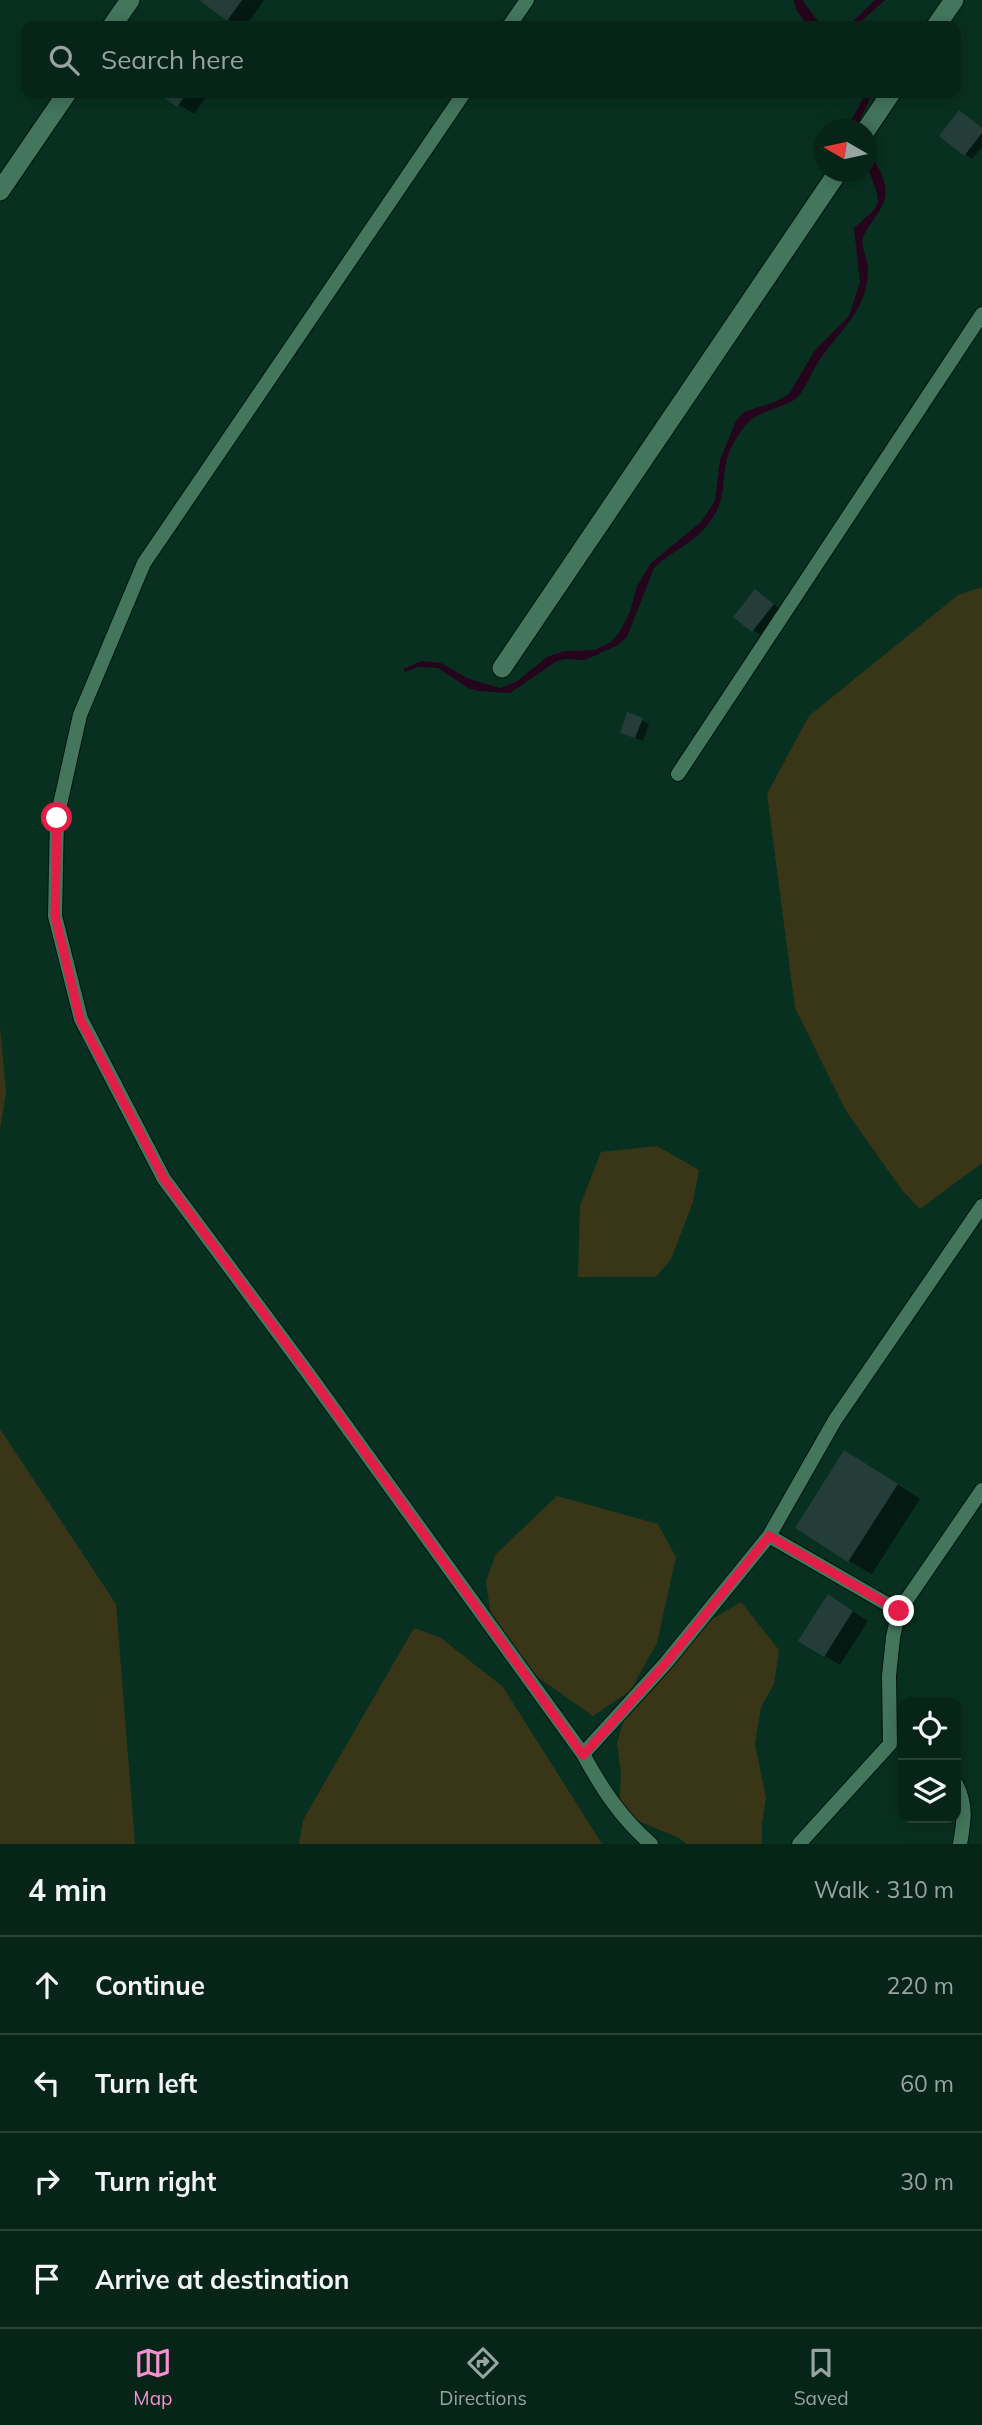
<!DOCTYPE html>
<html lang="en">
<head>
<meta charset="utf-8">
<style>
	body { margin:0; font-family:Mulish,sans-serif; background:#143025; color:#f1f3f6 }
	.controls { position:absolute; right:21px; bottom:21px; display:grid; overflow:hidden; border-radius:14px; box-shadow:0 4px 18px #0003 }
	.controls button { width:63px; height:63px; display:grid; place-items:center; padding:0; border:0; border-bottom:2px solid #274137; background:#062418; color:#f1f3f6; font:35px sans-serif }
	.compass { position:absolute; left:814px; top:119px; width:63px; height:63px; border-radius:50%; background:#062418; box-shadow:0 4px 18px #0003; rotate:279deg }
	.stop { position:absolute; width:21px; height:21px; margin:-16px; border:5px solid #e11d48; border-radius:50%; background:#fff }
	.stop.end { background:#e11d48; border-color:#fff; box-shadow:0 2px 7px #0008 }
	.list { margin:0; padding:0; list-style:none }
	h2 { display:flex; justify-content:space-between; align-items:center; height:91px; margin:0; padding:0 28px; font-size:30px }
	h2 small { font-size:23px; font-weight:400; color:#98a4a2 }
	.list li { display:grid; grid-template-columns:46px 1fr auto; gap:21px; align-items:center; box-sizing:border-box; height:98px; padding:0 28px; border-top:2px solid #274137 }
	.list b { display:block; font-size:26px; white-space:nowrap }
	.list em { font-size:23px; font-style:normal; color:#98a4a2 }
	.icon { flex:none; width:38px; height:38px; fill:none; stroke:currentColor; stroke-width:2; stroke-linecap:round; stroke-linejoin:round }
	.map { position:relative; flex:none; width:982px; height:1844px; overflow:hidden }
	.search { position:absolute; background:#062418; box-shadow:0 4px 18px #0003; left:21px; right:21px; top:21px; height:77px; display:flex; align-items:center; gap:18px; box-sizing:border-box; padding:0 24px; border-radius:14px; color:#98a4a2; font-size:26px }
	.sheet { height:483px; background:#062418 }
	nav { display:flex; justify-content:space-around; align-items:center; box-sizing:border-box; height:98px; border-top:2px solid #274137; background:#062418; font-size:19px; color:#98a4a2 }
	nav a { display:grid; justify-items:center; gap:4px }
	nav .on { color:#f690d0 }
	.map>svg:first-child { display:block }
</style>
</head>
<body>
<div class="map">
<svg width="982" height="1844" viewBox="0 0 982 1844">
	<rect width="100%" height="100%" fill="#083020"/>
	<!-- green -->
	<path fill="#393617" d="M982 587V1163L920 1209 902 1190 846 1111 795 1008 767 794 809 716 958 595Z
		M0 1026 6 1093 0 1130Z
		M657 1146 699 1170 693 1202 671 1259 656 1277H578L580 1206 601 1152Z
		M0 1429 116 1604 135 1844H0Z
		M557 1496 658 1524 676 1557 657 1643 630 1691 593 1716 532 1673 492 1623 486 1581 496 1554Z
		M741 1602 779 1650 774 1684 761 1707 755 1744 766 1798 762 1823V1844H687L679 1838 619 1813 621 1774 617 1743 625 1716 686 1651 699 1627Z
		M414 1628 441 1638 503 1687 602 1844H299L303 1820Z"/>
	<!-- water -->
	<path fill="#25051b" d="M794 0H802L817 20 827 26H807L796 9Z
		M875 0H885L856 26H848Z
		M866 93H873L861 117 859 129H852L851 121Z
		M867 146C876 166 894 186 881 208 875 218 868 226 863 237 861 249 869 261 868 273 865 316 836 333 817 364 809 376 806 391 794 400 778 410 755 411 744 427 739 434 733 443 730 450 721 470 727 493 716 512 700 542 676 547 654 568L627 637 618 645 585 660 566 659 557 661 510 693 478 691 468 688 438 668 418 667 405 672 403 669 422 661 441 663 469 679 500 688 516 682 547 657 564 651 595 650 611 642 619 633 630 612 637 586 651 563 701 522 715 501 720 460 736 421 744 412 775 402 789 394 815 350 849 316 860 282 854 228 874 210 878 202 877 193 867 165Z"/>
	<!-- shadow -->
	<path fill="#0007" d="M202 0H264L246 26H241L228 19Z
		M161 93H209L194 114Z
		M982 128V147L972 159 941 136Z
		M763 595 780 609 760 635 753 630Z
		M642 720 649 724 643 741 622 732Z
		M868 1465 920 1499 872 1574 849 1561Z
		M844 1606 868 1621 840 1665 825 1656Z"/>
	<!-- building -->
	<path fill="#243d39" d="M199 0H242L227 21Z
		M158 93H187L177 107Z
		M959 110 982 128V133L964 156 939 136Z
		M755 589 774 604 752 632 733 617Z
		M627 712 643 718 635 738 620 733Z
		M844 1450 898 1484 848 1562 795 1528Z
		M828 1594 853 1611 824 1657 798 1641Z"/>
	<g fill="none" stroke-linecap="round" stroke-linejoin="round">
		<!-- service casing -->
		<g stroke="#00160c" stroke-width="16">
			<path id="service" d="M509 26 527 0
				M464 93 144 563 80 715 57 818 55 916 81 1019 164 1179 305 1369 583 1754C602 1789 621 1818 651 1844
				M678 774 982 314
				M769 1536 899 1611
				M583 1754 665 1664 769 1536 835 1420 982 1206
				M956 1784C967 1805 964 1821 960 1844
				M799 1844 890 1744 889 1676 893 1637 899 1611 982 1490"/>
		</g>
		<!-- minor casing -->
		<g stroke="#00160c" stroke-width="21">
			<path id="minor" d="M112 26 130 0
				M936 26 954 0
				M866 130 891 93
				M0 191 67 93
				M502 668 838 172"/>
		</g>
		<!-- service -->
		<use href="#service" stroke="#44765e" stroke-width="14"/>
		<!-- minor -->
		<use href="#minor" stroke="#44765e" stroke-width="19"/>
	</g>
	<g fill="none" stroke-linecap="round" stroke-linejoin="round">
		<!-- route -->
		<path stroke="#e11d48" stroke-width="9" d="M57 818 55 916 80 1019 164 1179 305 1369 583 1755 665 1664 769 1536 899 1611"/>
	</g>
</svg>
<div class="controls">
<button><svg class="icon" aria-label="locate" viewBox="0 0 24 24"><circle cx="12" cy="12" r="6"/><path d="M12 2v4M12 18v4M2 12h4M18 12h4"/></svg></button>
<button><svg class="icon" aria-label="layers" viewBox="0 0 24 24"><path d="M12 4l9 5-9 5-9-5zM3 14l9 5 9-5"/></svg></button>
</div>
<svg class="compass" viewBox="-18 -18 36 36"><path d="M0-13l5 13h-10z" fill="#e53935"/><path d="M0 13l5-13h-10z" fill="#98a4a2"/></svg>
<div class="stop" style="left:57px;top:818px"></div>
<div class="stop end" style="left:899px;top:1611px"></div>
<div class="search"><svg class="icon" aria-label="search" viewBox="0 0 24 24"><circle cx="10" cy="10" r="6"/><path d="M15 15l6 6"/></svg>Search here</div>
</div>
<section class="sheet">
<h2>4 min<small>Walk · 310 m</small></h2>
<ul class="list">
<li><svg class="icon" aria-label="ahead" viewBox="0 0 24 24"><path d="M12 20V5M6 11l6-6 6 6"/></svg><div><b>Continue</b></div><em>220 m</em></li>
<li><svg class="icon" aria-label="left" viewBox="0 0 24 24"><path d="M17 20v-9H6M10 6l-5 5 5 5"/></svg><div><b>Turn left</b></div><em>60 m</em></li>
<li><svg class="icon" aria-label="right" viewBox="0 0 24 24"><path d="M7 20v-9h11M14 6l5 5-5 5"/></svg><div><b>Turn right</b></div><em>30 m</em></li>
<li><svg class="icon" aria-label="arrive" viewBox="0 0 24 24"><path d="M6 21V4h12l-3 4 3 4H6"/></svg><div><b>Arrive at destination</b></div></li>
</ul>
</section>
<nav>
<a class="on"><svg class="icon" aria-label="map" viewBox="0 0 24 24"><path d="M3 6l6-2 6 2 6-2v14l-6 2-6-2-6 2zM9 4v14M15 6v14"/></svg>Map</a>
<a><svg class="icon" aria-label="directions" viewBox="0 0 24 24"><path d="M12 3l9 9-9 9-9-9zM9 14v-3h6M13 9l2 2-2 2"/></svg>Directions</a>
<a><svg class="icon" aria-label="saved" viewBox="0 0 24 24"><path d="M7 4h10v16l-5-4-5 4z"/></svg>Saved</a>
</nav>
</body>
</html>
